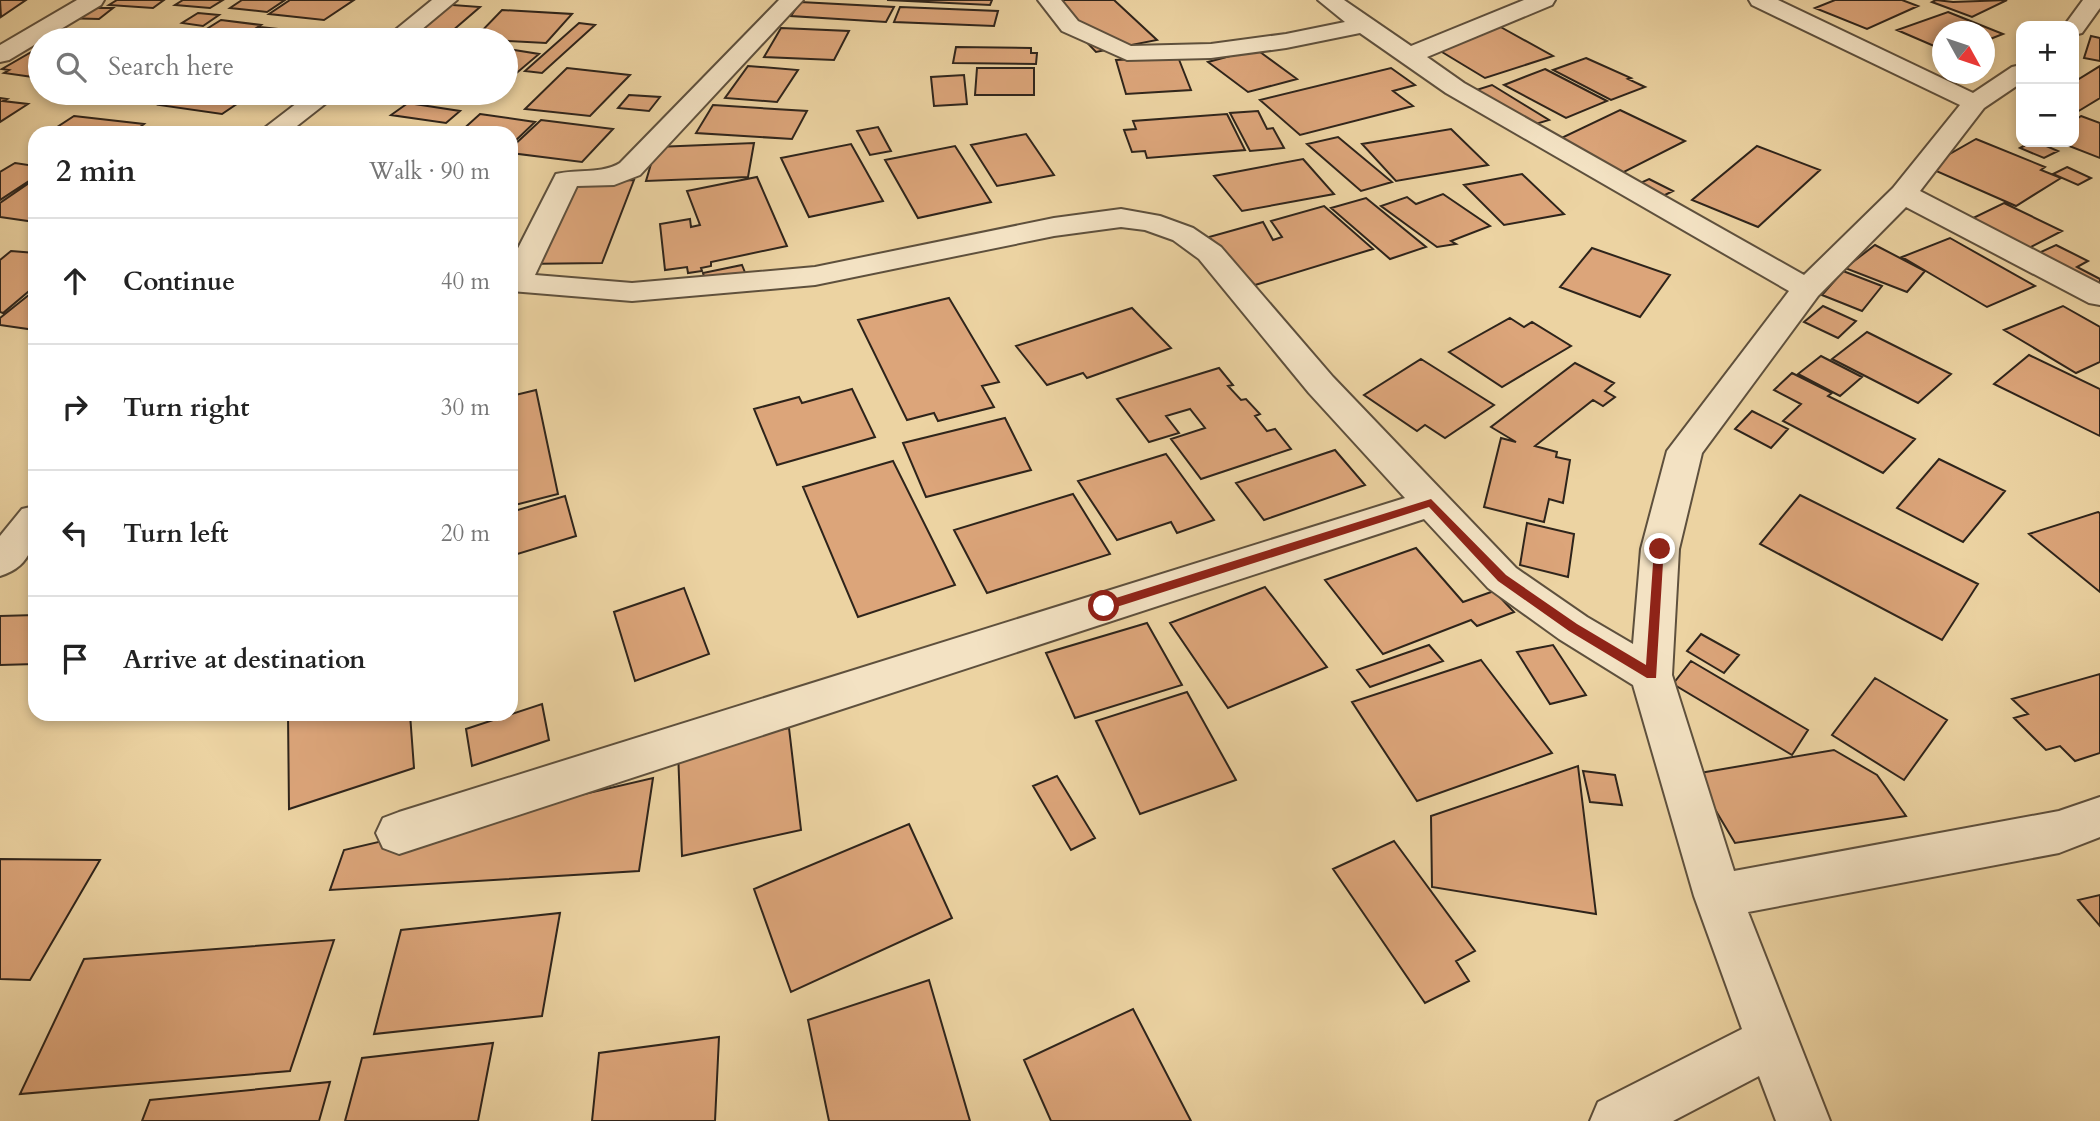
<!DOCTYPE html>
<html lang="en">
<head>
<meta charset="utf-8">
<style>
	body { margin:0; font-family:Cardo,serif; background:#f6f6f6; color:#222 }
	.controls { position:absolute; right:21px; top:21px; display:grid; overflow:hidden; border-radius:14px; box-shadow:0 4px 10px #0003 }
	.controls button { width:63px; height:63px; display:grid; place-items:center; padding:0; border:0; border-bottom:2px solid #e0e0e0; background:#fff; color:#222; font:35px sans-serif }
	.compass { position:absolute; left:1932px; top:21px; width:63px; height:63px; border-radius:50%; background:#fff; box-shadow:0 4px 10px #0003; rotate:130deg }
	.stop { position:absolute; width:21px; height:21px; margin:-16px; border:5px solid #8f2418; border-radius:50%; background:#fff }
	.stop.end { background:#8f2418; border-color:#fff; box-shadow:0 2px 7px #0008 }
	.list { margin:0; padding:0; list-style:none }
	h2 { display:flex; justify-content:space-between; align-items:center; height:91px; margin:0; padding:0 28px; font-size:30px }
	h2 small { font-size:23px; font-weight:400; color:#767676 }
	.list li { display:grid; grid-template-columns:46px 1fr auto; gap:21px; align-items:center; box-sizing:border-box; height:126px; padding:0 28px; border-top:2px solid #e0e0e0 }
	.list b { display:block; font-size:26px; white-space:nowrap }
	.list em { font-size:23px; font-style:normal; color:#767676 }
	.icon { flex:none; width:38px; height:38px; fill:none; stroke:currentColor; stroke-width:2; stroke-linecap:round; stroke-linejoin:round }
	.map { position:relative; flex:none; width:2100px; height:1121px; overflow:hidden }
	.search { position:absolute; background:#fff; box-shadow:0 4px 10px #0003; left:28px; top:28px; width:490px; height:77px; display:flex; align-items:center; gap:18px; box-sizing:border-box; padding:0 24px; border-radius:38px; color:#767676; font-size:26px }
	.panel { position:absolute; background:#fff; box-shadow:0 4px 10px #0003; left:28px; top:126px; width:490px; height:595px; border-radius:21px }
	.map>svg:first-child { display:block }
</style>
</head>
<body>
<div class="map">
<svg width="2100" height="1121" viewBox="0 0 2100 1121">
	<rect width="100%" height="100%" fill="#ecd3a2"/>
	<filter id="stains"><feTurbulence type="fractalNoise" baseFrequency=".00286" numOctaves="4"/><feColorMatrix values="0 0 0 0 .2 0 0 0 0 .09 0 0 0 0 .02 0 0 0 .5 -.17"/></filter>
	<radialGradient id="worn" r=".72"><stop offset=".6" stop-color="#630" stop-opacity="0"/><stop offset="1" stop-color="#630" stop-opacity=".3"/></radialGradient>
	<!-- building -->
	<path fill="#dca57a" stroke="#2e241b" stroke-width="2" d="M0 0H26L1 17Z
		M117 0H164L153 8 109 5Z
		M183 0H223L210 8 175 5Z
		M242 0H285L267 12 230 8Z
		M290 0H354L324 20 269 14Z
		M887 0H992L990 5Z
		M1039 0H1114L1157 40 1096 52 1053 7Z
		M1835 0H1902L1918 6 1867 29 1815 8Z
		M1936 0 1953 2 2007 0 1972 17 1932 2Z
		M800 2 894 7 886 22 791 16Z
		M439 4 480 7 451 32 409 29Z
		M900 7 998 11 994 26 894 22Z
		M77 8H113L99 19 62 18Z
		M502 10 572 14 546 43 474 39Z
		M1948 12 2003 34 1985 41 1984 32H1942L1941 49 1897 30Z
		M198 13 219 15 203 26 182 23Z
		M221 20 261 25 238 40H189Z
		M579 23 595 25 542 73 525 71Z
		M1497 25 1553 56 1485 78 1437 49Z
		M260 27 278 29 264 39 246 36Z
		M781 28 849 31 834 60 764 57Z
		M59 36 84 39 90 36 126 40H52Z
		M2091 36 2100 38V61L2084 58Z
		M40 47V78L4 73 9 70 2 69Z
		M956 47 1031 48V53H1037L1036 64 953 63Z
		M508 49 539 54 506 82V51Z
		M1256 49 1297 79 1248 92 1208 62Z
		M1178 57 1191 90 1126 94 1116 60Z
		M1586 58 1631 78 1628 79 1645 87 1611 100 1553 70Z
		M748 66 798 70 777 102 725 98Z
		M2100 66V98L2077 112 2074 111V82Z
		M567 68 630 75 590 116 525 109Z
		M977 68H1034V95H975Z
		M1391 68 1415 85 1393 91 1413 106 1300 135 1260 100Z
		M1545 69 1607 101 1566 118 1504 85Z
		M964 75 967 104 934 106 931 77Z
		M1492 85 1549 120 1526 127 1470 92Z
		M74 93H101L85 103 63 100Z
		M178 93H253L222 114 159 105Z
		M380 93H473L460 104Z
		M629 95 660 97 649 111 618 108Z
		M0 98 7 99 3 101 28 104 0 122Z
		M408 103 460 111 446 123 391 115Z
		M713 105 807 111 792 139 696 133Z
		M1620 110 1685 141 1618 175 1553 142Z
		M1258 111 1267 129 1273 128 1284 148 1250 151 1230 113Z
		M480 114 535 122 511 145V133H459Z
		M1227 114 1245 150 1147 158 1145 151 1132 152 1124 130 1136 129 1133 121Z
		M74 116 144 124 132 133H48Z
		M2081 116 2100 123V158L2059 142H2074V121Z
		M541 120 613 129 582 162 511 153V148Z
		M878 127 891 151 870 155 857 131Z
		M1451 129 1488 165 1396 181 1362 144Z
		M1026 134 1054 175 997 186 971 145Z
		M1338 137 1392 182 1361 191 1307 144Z
		M1976 139 2045 167 2041 170 2061 178 2016 206 1927 167Z
		M2031 142H2037L2058 151 2044 158 2020 148Z
		M754 143 748 177 646 181 656 147Z
		M851 144 883 201 809 217 781 158Z
		M955 146 991 202 918 218 885 160Z
		M1757 146 1820 170 1758 227 1692 200Z
		M1303 159 1334 194 1242 211 1214 176Z
		M15 163 35 166V177L0 200V172Z
		M2067 167 2091 178 2078 185 2053 174Z
		M1522 174 1564 214 1504 225 1464 185Z
		M757 177 787 246 711 262V266L701 268 702 271 688 273 687 267 665 270 660 224 690 219 691 227 700 225 687 191Z
		M35 179V222L0 217V203Z
		M1649 179 1673 191 1651 202 1627 189Z
		M634 180 602 263 521 264 560 181Z
		M1443 194 1490 226 1451 241 1456 244 1437 247 1381 206 1407 197 1416 204Z
		M1366 198 1426 247 1390 259 1331 208Z
		M2004 203 2062 231 2029 248 1971 219Z
		M1324 206 1373 249 1255 285 1209 237 1263 222 1273 240 1282 237 1271 221Z
		M1950 238 2035 286 1987 307 1902 257Z
		M1875 245 1925 271 1907 292 1845 268Z
		M2056 245 2088 261 2077 267 2100 279V296L2028 258Z
		M1592 248 1670 275 1640 317 1560 287Z
		M11 251 35 253V286L3 313 0 312V260Z
		M742 265 746 275 706 283 703 273Z
		M1843 271 1882 286 1862 311 1822 295Z
		M35 290V330L0 325V318Z
		M949 298 999 382 982 386 994 407 938 421 934 413 907 420 858 320Z
		M1823 306 1856 321 1838 338 1804 322Z
		M2063 306 2100 327V362L2076 373 2004 330Z
		M1132 308 1171 348 1087 378 1083 373 1047 385 1016 346Z
		M1510 318 1524 327 1532 322 1571 346 1502 387 1449 352Z
		M1867 332 1951 374 1918 403 1832 359Z
		M2029 355 2100 389V436L1994 384Z
		M1821 356 1862 377 1840 396 1798 374Z
		M1421 359 1494 405 1445 438 1425 425 1417 431 1364 395Z
		M1575 363 1614 383 1605 391 1615 397 1603 406 1593 400 1535 446 1557 452 1556 457 1570 460 1563 503 1549 499 1544 522 1484 507 1501 438 1516 442 1491 427Z
		M1219 368 1233 385 1228 386 1241 400 1246 399 1260 414 1255 416 1267 431 1275 429 1291 449 1201 479 1171 439 1205 428 1190 409 1166 416 1179 433 1149 442 1117 399Z
		M1792 373 1832 393 1828 396 1915 439 1883 473 1783 421 1801 404 1774 390Z
		M852 389 875 437 777 465 754 409 799 397 802 403Z
		M536 390 558 494 511 506V396Z
		M1752 411 1788 429 1771 448 1735 429Z
		M1005 418 1031 470 926 497 903 443Z
		M1335 450 1365 485 1264 520 1236 483Z
		M1166 454 1214 520 1177 533 1171 522 1117 540 1078 481Z
		M1939 459 2005 491 1963 542 1897 508Z
		M893 461 955 585 858 617 803 487Z
		M1073 494 1110 554 987 593 954 530Z
		M1800 495 1978 584 1942 640 1760 544Z
		M565 496 576 536 511 556V512Z
		M2098 512 2100 513V592L2029 534Z
		M1527 523 1574 534 1568 577 1520 565Z
		M1416 548 1463 602 1494 591 1514 612 1477 626 1471 620 1383 654 1325 580Z
		M1265 587 1327 667 1228 708 1170 623Z
		M684 588 709 654 635 681 614 612Z
		M35 615V664L0 665V616Z
		M1147 623 1182 685 1075 718 1046 653Z
		M1701 634 1739 655 1724 673 1687 651Z
		M1429 645 1443 661 1370 687 1357 670Z
		M1553 645 1586 695 1550 704 1517 652Z
		M1481 660 1552 753 1417 801 1352 702Z
		M1691 661 1808 730 1792 755 1673 684Z
		M2100 674V753L2075 761 2060 746 2046 750 2014 718 2028 714 2012 699Z
		M1875 678 1947 720 1904 780 1832 735Z
		M1187 692 1236 780 1140 814 1096 721Z
		M542 704 549 740 472 766 466 729Z
		M288 714H410L414 768 289 809Z
		M789 728 801 830 682 856 678 751Z
		M1834 750 1877 775 1906 816 1735 843 1694 774Z
		M1578 766 1596 914 1432 887 1431 816Z
		M1583 771 1615 775 1622 805 1590 802Z
		M1057 776 1095 838 1071 850 1033 786Z
		M653 778 639 871 330 890 344 850Z
		M909 824 952 918 791 992 754 889Z
		M1394 841 1475 951 1456 961 1469 981 1425 1003 1333 869Z
		M0 859 100 860 30 980 0 979Z
		M2100 895V926L2078 900Z
		M560 913 542 1016 374 1034 401 930Z
		M334 940 290 1071 20 1094 84 959Z
		M929 980 970 1121H829L808 1020Z
		M1133 1009 1191 1121H1051L1024 1060Z
		M719 1037 715 1121H592L599 1053Z
		M493 1043 478 1121H345L362 1058Z
		M330 1082 319 1121H142L150 1100Z"/>
	<g fill="none" stroke-linecap="round" stroke-linejoin="round">
		<!-- street casing -->
		<g stroke="#5e503d" stroke-width="4">
			<path id="street" d="M77 0H104L101 5 9 60 0 62V45Z
				M432 0H457L409 40H383Z
				M779 0H803L640 175 614 185 577 186 535 275 632 283 815 267 1054 218 1121 209 1160 216 1193 228 1221 247 1333 377 1516 568 1587 617 1633 644 1641 549 1667 451 1789 291 1446 93 1360 33 1286 48 1211 58 1127 60 1062 31 1038 0H1061L1078 21 1131 46 1211 44 1286 34 1345 22 1318 0H1344L1411 46 1524 0H1555L1552 5 1427 57 1464 83 1804 275 1893 188 1960 105 1752 5 1749 0H1778L1973 93 2012 67 2021 65V83L1984 108 1920 191 2100 284V305L2089 303 1906 207 1818 296 1702 453 1679 549 1672 675 1734 871 2059 811 2100 797V837L2059 853 1748 912 1830 1121H1776L1759 1076 1673 1121H1590L1598 1102 1742 1029 1694 896 1633 685 1559 639 1488 588 1424 519 399 854 383 848 376 833 383 818 399 812 1405 498 1309 393 1199 259 1173 240 1145 230 1121 227 1054 236 815 285 632 301 511 291V262L556 174C577 169 602 174 620 163Z
				M2083 0H2100V8L2082 33 2074 35V26H2064Z
				M310 93H339L288 133H258Z
				M35 506C35 537 36 565 0 576V536L22 509Z"/>
		</g>
		<!-- street -->
		<use href="#street" fill="#f3e2c3" fill-rule="evenodd"/>
	</g>
	<!-- route -->
	<path fill="#8f2418" d="M1431 499 1506 575 1577 624 1646 665 1654 549 1656 546H1664L1656 678H1647L1569 631 1498 581 1429 507 1104 611 1099 606 1100 603Z"/>
	<rect width="100%" height="100%" filter="url(#stains)"/>
	<rect width="100%" height="100%" fill="url(#worn)"/>
</svg>
<div class="controls">
<button>+</button>
<button>−</button>
</div>
<svg class="compass" viewBox="-18 -18 36 36"><path d="M0-13l5 13h-10z" fill="#e53935"/><path d="M0 13l5-13h-10z" fill="#767676"/></svg>
<div class="stop" style="left:1104px;top:606px"></div>
<div class="stop end" style="left:1660px;top:549px"></div>
<div class="search"><svg class="icon" aria-label="search" viewBox="0 0 24 24"><circle cx="10" cy="10" r="6"/><path d="M15 15l6 6"/></svg>Search here</div>
<section class="panel">
<h2>2 min<small>Walk · 90 m</small></h2>
<ul class="list">
<li><svg class="icon" aria-label="ahead" viewBox="0 0 24 24"><path d="M12 20V5M6 11l6-6 6 6"/></svg><div><b>Continue</b></div><em>40 m</em></li>
<li><svg class="icon" aria-label="right" viewBox="0 0 24 24"><path d="M7 20v-9h11M14 6l5 5-5 5"/></svg><div><b>Turn right</b></div><em>30 m</em></li>
<li><svg class="icon" aria-label="left" viewBox="0 0 24 24"><path d="M17 20v-9H6M10 6l-5 5 5 5"/></svg><div><b>Turn left</b></div><em>20 m</em></li>
<li><svg class="icon" aria-label="arrive" viewBox="0 0 24 24"><path d="M6 21V4h12l-3 4 3 4H6"/></svg><div><b>Arrive at destination</b></div></li>
</ul>
</section>
</div>
</body>
</html>
